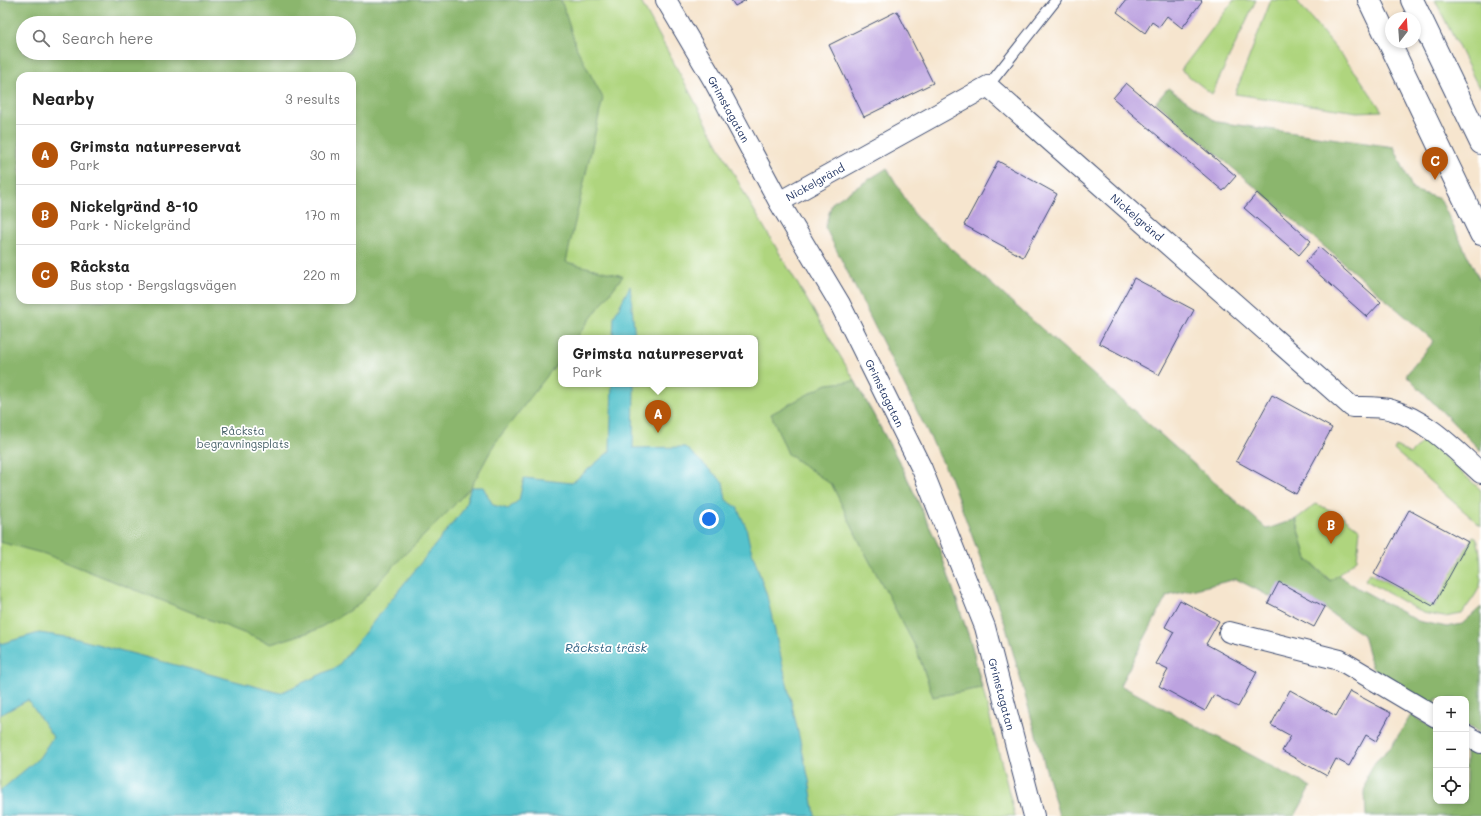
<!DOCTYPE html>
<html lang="en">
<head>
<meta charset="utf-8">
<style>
	body { margin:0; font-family:Mali,sans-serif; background:#f6f6f6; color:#222 }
	.controls { position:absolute; right:12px; bottom:12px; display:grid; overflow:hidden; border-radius:8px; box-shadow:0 2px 6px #0003 }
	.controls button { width:36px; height:36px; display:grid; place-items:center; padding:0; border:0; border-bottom:1px solid #e0e0e0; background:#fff; color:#222; font:20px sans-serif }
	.compass { position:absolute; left:1385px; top:12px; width:36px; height:36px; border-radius:50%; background:#fff; box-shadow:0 2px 6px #0003; rotate:17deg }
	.you { position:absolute; left:709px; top:519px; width:14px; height:14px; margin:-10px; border:3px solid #fff; border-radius:50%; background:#1a73e8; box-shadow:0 0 0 6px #1a73e833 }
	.badge { display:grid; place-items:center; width:26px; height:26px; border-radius:50%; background:#b45309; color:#fff; font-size:13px; font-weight:700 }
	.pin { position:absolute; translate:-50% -33px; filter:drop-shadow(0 1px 2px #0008) }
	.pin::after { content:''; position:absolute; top:21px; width:14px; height:12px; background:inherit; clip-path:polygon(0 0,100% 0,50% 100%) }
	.popup { position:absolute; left:558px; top:335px; width:200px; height:52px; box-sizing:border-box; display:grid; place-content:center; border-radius:8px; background:#fff; filter:drop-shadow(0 1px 3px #0005); font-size:13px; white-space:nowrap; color:#767676 }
	.popup b { font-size:15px; color:#222 }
	.popup::after { content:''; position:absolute; left:50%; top:100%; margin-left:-8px; border:8px solid transparent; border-top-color:#fff }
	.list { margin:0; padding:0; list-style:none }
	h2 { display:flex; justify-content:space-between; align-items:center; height:52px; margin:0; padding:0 16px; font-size:17px }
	h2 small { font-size:13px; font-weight:400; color:#767676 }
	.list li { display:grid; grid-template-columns:26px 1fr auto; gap:12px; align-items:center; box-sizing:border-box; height:60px; padding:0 16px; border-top:1px solid #e0e0e0 }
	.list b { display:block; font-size:15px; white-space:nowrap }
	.list p { margin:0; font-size:13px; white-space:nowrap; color:#767676 }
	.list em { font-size:13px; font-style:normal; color:#767676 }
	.icon { flex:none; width:22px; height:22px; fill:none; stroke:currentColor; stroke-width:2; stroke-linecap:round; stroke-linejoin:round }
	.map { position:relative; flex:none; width:1481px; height:816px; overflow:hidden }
	.search { position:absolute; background:#fff; box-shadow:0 2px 6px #0003; left:16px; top:16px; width:340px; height:44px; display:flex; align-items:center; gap:10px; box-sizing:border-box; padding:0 14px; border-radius:22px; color:#767676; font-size:15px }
	.panel { position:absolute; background:#fff; box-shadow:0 2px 6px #0003; left:16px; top:72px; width:340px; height:232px; border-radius:12px }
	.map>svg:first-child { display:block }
</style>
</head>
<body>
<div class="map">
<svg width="1481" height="816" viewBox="0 0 1481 816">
	<rect width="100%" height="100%" fill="#fff"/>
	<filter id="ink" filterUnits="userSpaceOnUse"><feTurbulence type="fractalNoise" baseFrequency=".025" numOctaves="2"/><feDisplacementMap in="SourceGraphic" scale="8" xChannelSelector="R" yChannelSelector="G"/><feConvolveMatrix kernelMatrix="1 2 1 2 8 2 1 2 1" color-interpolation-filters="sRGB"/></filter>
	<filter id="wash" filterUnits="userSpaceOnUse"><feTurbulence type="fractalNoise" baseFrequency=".012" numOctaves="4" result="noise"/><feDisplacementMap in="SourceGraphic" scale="16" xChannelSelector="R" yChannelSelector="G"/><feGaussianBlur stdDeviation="0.9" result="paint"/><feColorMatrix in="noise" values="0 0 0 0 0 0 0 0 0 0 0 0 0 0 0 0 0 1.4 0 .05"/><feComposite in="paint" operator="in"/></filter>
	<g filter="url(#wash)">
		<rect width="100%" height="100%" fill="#f6e5ce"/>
		<!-- green -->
		<path fill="#afd57e" stroke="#65826e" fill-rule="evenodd" d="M0 0H640L748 200 855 381 903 469 938 545 971 643 1015 816H0ZM23 23H349V53H23ZM20 76H352V300H20ZM561 338H755V384H561Z
			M1234 0H1256L1212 94 1181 70Z
			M1271 0H1296L1357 74 1382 111 1357 112 1235 94Z
			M1435 0H1481V86L1479 88Z
			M1425 439 1481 490V526L1394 450 1396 446 1410 454Z
			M1316 504 1341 515 1360 530 1357 559 1331 581 1307 559 1296 519Z
			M1473 536 1476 537C1481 548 1481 569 1481 581 1479 593 1468 604 1462 614L1444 617 1423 613 1365 580 1369 573 1434 607Z"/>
		<!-- forest -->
		<path fill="#8bb66d" stroke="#537266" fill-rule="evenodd" d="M0 0H561L577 49 603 98 566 262 623 276 576 338H561V358L495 443 471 487 441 519 402 557 357 606 316 630 271 644 45 554 0 542ZM23 23H349V53H23ZM20 76H352V300H20Z
			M1168 88 1217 122 1394 147 1413 190 1440 199 1481 283V451L1406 375 1434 341 1156 102Z
			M887 168 916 217 1267 529 1296 519 1307 559 1330 581 1338 575 1358 588 1418 621 1447 627 1462 624 1481 607V733L1466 725V699H1436V708L1388 681 1372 667 1363 635 1327 611 1325 607 1271 597 1236 579 1167 596 1120 685 1311 787 1295 816H1059L1005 624 950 477 825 227 832 203Z
			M855 381 903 469 938 545 971 643 982 688 933 697 916 648 862 547 832 485 788 454 771 414 827 384Z
			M1411 715 1436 730V801H1466V747L1481 755V816H1366L1365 793 1367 775 1376 761 1391 747Z"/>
		<!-- water -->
		<path fill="#55c2cc" stroke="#387895" d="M630 286 635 338H613L614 317Z
			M612 384H634L633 448 685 447 723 482 726 500 737 507 746 527 750 546 767 596 809 780 815 816H0V791L39 758 53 737 28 700 0 715V644L39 633 74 638 280 693 337 667 464 509 471 487H483L493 505 508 509 519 500 524 478 572 483 610 451Z"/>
		<g id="blocks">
			<!-- building -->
			<path fill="#bca2e0" d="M731 0H746L735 6Z
				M1126 0H1201L1202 1 1182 28 1167 16 1159 27 1152 22 1145 33 1117 12Z
				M897 11 933 83 864 117 829 45Z
				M1126 83 1236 176 1223 191 1113 98Z
				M998 161 1057 194 1023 257 964 225Z
				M1257 193 1311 241 1299 255 1244 208Z
				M1319 247 1381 302 1367 317 1305 262Z
				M1134 278 1194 310 1159 375 1099 343Z
				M1272 395 1332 428 1296 494 1236 461Z
				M1409 510 1468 542 1433 606 1374 574Z
				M1279 582 1325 607 1314 627 1268 603Z
				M1180 600 1219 621 1206 644 1257 672 1238 707 1214 695 1205 711 1159 686 1168 670 1156 664 1174 632 1165 627Z
				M1290 690 1336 716 1350 691 1391 713 1376 741 1366 735 1349 766 1336 759 1327 776 1282 751 1291 736 1271 725Z"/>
		</g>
	</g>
	<g filter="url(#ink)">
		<use href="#blocks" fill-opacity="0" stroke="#3c4a6f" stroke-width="1"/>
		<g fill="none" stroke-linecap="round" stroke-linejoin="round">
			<!-- service casing -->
			<g stroke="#3c4a6f" stroke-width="12">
				<path id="service" d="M988 86 1056 0"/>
			</g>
			<!-- minor casing -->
			<g stroke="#3c4a6f" stroke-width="22">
				<path id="minor" d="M666 0 715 83 779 202 840 304 922 469 985 627 1034 816
					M779 202 988 86 1352 407C1364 407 1381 406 1392 410 1427 420 1454 449 1481 473
					M1229 632 1340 660 1436 717
					M1466 735 1481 743"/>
			</g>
			<!-- secondary casing -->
			<g stroke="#3c4a6f" stroke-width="24">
				<path id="secondary" d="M1369 0 1481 234
					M1412 0 1481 143"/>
			</g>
			<!-- service -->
			<use href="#service" stroke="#fff" stroke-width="10"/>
			<!-- minor -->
			<use href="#minor" stroke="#fff" stroke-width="20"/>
			<!-- secondary -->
			<use href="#secondary" stroke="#fff" stroke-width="22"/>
		</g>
	</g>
	<g text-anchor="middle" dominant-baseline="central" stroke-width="3.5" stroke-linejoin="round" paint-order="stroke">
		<!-- street labels -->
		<g font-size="11" fill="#1b2f5e" stroke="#fff">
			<text transform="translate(729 109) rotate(61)">Grimstagatan</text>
			<text transform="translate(815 182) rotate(-29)">Nickelgränd</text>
			<text transform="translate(1137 217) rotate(41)">Nickelgränd</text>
			<text transform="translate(885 393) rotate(64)">Grimstagatan</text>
			<text transform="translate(1002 694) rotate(75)">Grimstagatan</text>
		</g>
		<!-- park labels -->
		<g font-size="11" fill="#476168" stroke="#fff">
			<text x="243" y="430">Råcksta<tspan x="243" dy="13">begravningsplats</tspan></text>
		</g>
		<!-- water labels -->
		<g font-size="12" font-style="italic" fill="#2f6284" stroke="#fff">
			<text x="606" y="647">Råcksta träsk</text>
		</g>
	</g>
</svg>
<div class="controls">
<button>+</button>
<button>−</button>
<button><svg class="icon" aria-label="locate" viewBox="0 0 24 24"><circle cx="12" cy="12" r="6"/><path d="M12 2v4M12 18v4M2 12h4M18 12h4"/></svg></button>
</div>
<svg class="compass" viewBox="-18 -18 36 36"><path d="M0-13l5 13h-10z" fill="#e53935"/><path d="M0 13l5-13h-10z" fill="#767676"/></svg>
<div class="you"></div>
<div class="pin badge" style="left:658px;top:433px">A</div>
<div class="popup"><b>Grimsta naturreservat</b>Park</div>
<div class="pin badge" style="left:1331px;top:544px">B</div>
<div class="pin badge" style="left:1435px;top:180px">C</div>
<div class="search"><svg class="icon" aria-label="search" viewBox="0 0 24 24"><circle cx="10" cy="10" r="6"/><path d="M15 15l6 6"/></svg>Search here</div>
<section class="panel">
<h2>Nearby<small>3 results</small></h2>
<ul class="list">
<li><span class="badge">A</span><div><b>Grimsta naturreservat</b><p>Park</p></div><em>30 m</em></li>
<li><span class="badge">B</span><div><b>Nickelgränd 8-10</b><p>Park · Nickelgränd</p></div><em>170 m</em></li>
<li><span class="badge">C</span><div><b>Råcksta</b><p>Bus stop · Bergslagsvägen</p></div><em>220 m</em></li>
</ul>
</section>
</div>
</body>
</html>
